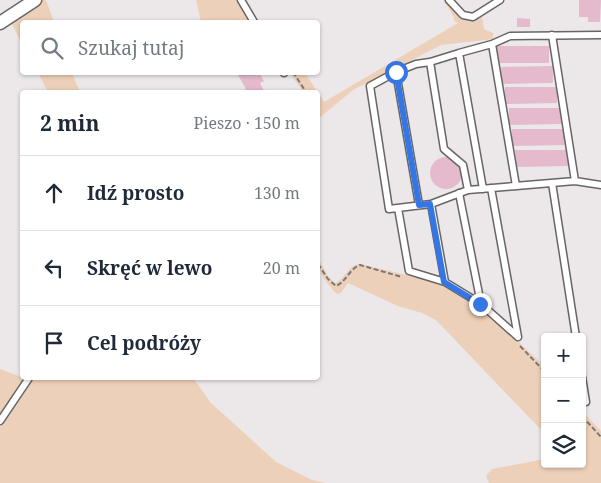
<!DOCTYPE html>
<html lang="pl">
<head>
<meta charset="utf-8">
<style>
	body { margin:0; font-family:"Noto Serif",serif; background:#f2f2f3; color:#1f2937 }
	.controls { position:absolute; right:15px; bottom:15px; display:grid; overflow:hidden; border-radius:5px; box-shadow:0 1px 4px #0004 }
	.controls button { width:45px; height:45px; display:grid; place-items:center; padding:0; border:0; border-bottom:1px solid #e0e1e3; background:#fff; color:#1f2937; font:25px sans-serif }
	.stop { position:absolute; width:15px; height:15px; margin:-11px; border:4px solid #3576e4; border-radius:50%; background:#fff }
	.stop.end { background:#3576e4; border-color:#fff; box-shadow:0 1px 5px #0008 }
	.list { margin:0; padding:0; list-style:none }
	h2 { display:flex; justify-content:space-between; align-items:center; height:65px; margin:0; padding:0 20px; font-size:21px }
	h2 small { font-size:16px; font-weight:400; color:#747a83 }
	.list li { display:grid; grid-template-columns:32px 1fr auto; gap:15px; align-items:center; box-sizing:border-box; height:75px; padding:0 20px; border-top:1px solid #e0e1e3 }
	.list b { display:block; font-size:19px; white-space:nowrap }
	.list em { font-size:16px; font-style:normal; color:#747a83 }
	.icon { flex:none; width:28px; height:28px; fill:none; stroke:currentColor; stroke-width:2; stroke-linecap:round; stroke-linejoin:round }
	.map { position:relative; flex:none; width:601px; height:483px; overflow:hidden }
	.search { position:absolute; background:#fff; box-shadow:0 1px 4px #0004; left:20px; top:20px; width:300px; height:55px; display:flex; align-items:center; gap:12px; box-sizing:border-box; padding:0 18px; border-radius:5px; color:#747a83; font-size:19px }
	.panel { position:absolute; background:#fff; box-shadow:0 1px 4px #0004; left:20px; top:90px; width:300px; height:290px; border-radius:5px }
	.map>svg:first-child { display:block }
</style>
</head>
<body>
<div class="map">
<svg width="601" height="483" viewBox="0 0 601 483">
	<rect width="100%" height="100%" fill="#ece7e8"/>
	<!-- green -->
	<path fill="#edd0b9" d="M40 0H46L54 22H22V44L11 22 0 30V26Z
		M196 0H238L251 22H201Z
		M443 0H446C456 15 463 23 482 17L484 29 493 33V39L441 45 353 90 318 119V92H303L290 73H305L324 102 458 23 454 21V17Z
		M38 73H72L80 92H48Z
		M318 258 328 276 335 283C346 279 348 264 361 264L443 284 491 316 545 367V434L436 320 422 313 398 306 348 283 341 293 337 294C326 283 318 273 318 258Z
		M0 369 24 378 0 413Z
		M33 378H193L211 403 276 462 312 480 325 483H0V427Z
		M582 411 601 431V483H489L486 476 492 469 545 459V464H582Z"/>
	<!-- building -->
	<path fill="#e4bacc" d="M579 0H601L600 22H588V17H579Z
		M517 18 530 19V27H517Z
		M497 46H549V63H497Z
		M553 66V83L501 84V67Z
		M243 72H254L256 76 260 74 264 81 260 83 264 91 244 92 243 91 246 89 238 75Z
		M505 87H557V103L505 104Z
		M509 108H561V124L509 125Z
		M512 129H564L565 145 512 146Z
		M515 150H568V166L516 167Z
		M430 173a16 16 0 1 1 32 0a16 16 0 1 1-32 0Z"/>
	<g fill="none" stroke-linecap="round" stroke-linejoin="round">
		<!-- lane casing -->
		<g stroke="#686565" stroke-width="9">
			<path id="lane" d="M241 0 254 22
				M449 0 463 15 473 17 500 0
				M552 35 575 181
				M492 44 510 36 601 35
				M459 53 492 44 516 186
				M430 62 459 53 483 189
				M284 72V73
				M396 72 416 64 430 62 444 149 463 165 468 190
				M552 183 576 337
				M491 188 518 337
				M459 193 481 304
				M431 204 445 282
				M419 205 396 72 370 86 389 209 431 204 468 190 575 181 601 185
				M398 208 409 271 445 282 481 304 518 337
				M582 377 586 402
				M0 421 29 378"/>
		</g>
		<!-- street casing -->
		<g stroke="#686565" stroke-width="15">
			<path id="street" d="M0 23 35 0"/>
		</g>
		<!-- path -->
		<path stroke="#7a7777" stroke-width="2" stroke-dasharray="5 2.5" stroke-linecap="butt" d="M293 72 306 92
			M318 264 328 279 336 286C346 282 349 269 360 265L402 277
			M520 346 545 372
			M582 416 601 437"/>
		<!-- lane -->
		<use href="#lane" stroke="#fff" stroke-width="6"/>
		<!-- street -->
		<use href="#street" stroke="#fff" stroke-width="12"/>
	</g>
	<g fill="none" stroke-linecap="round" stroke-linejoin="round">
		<!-- route -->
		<path stroke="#3576e4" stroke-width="6" d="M396 72 419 205 430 204 444 282 480 304"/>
	</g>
</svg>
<div class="controls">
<button>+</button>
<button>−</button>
<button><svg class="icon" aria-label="layers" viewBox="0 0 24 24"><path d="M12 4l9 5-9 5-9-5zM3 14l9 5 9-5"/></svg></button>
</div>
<div class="stop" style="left:396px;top:72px"></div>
<div class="stop end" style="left:480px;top:304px"></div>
<div class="search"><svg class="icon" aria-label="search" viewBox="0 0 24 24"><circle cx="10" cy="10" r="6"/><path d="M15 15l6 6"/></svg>Szukaj tutaj</div>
<section class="panel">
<h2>2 min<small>Pieszo · 150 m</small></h2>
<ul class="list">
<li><svg class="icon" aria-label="ahead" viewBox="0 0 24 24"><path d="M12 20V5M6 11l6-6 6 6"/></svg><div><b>Idź prosto</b></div><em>130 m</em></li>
<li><svg class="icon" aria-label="left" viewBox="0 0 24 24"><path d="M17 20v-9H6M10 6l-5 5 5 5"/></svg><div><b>Skręć w lewo</b></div><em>20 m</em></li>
<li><svg class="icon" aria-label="arrive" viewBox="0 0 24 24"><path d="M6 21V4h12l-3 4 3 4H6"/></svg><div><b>Cel podróży</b></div></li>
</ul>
</section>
</div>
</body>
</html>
